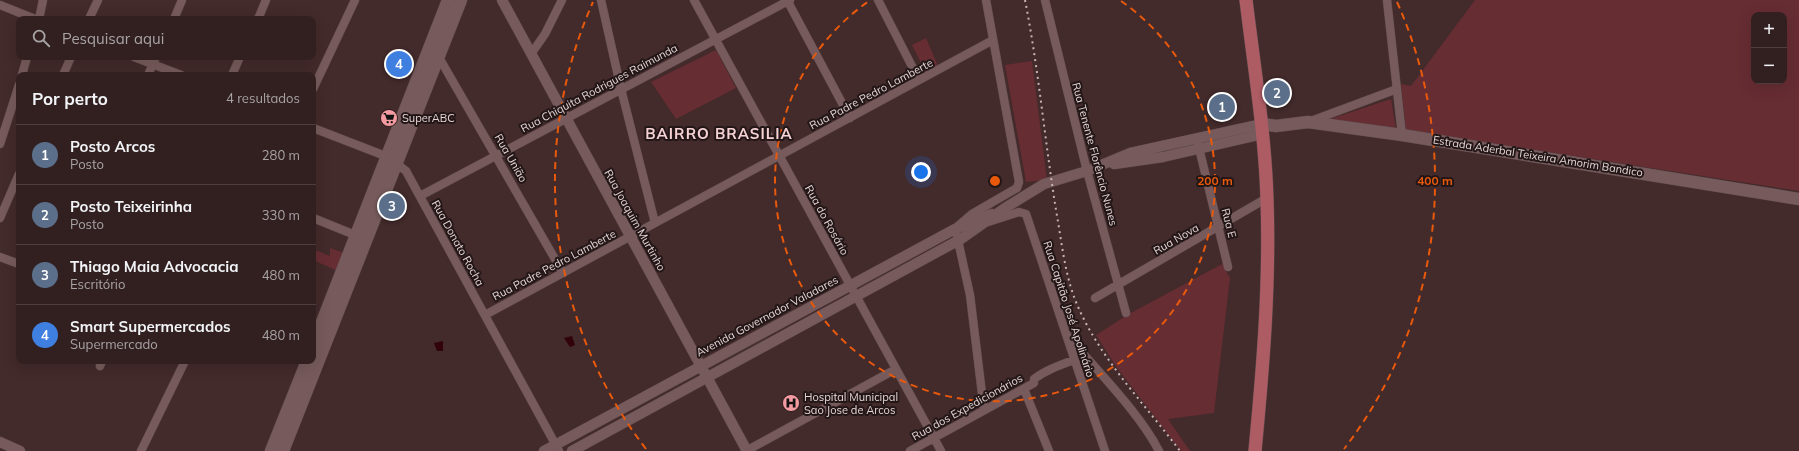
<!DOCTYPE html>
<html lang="pt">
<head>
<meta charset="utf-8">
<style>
	body { margin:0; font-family:Mulish,sans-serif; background:#3d2d2d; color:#f1f3f6 }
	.controls { position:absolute; right:12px; top:12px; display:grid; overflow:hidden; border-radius:8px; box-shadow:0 4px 16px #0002 }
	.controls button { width:36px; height:36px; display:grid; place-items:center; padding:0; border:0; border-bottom:1px solid #4d3e3e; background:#322020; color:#f1f3f6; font:20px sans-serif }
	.you { position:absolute; left:921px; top:172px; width:14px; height:14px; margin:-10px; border:3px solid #fff; border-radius:50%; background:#1a73e8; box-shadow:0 0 0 6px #1a73e833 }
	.badge { display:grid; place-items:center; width:26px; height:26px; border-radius:50%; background:#95b2f1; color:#fff; font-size:13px; font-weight:700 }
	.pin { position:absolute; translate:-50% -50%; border:2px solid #fff; box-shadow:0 1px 4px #0006 }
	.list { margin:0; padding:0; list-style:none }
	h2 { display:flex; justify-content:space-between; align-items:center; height:52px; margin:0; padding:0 16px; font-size:17px }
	h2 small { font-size:13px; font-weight:400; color:#a8a3a5 }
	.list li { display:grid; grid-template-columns:26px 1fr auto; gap:12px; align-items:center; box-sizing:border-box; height:60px; padding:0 16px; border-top:1px solid #4d3e3e }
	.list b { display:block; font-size:15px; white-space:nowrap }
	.list p { margin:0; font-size:13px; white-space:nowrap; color:#a8a3a5 }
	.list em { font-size:13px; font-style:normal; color:#a8a3a5 }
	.icon { flex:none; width:22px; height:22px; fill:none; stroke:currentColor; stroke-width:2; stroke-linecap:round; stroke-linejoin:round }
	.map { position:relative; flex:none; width:1799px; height:451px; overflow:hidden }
	.search { position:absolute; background:#322020; box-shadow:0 4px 16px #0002; left:16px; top:16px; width:300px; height:44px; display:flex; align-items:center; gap:10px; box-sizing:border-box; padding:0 14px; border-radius:8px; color:#a8a3a5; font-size:15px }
	.panel { position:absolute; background:#322020; box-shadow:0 4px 16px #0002; left:16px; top:72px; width:300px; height:292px; border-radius:8px }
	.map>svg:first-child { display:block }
</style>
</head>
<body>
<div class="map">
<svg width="1799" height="451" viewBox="0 0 1799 451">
	<rect width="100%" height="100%" fill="#432a2b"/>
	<!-- green -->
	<path fill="#662d33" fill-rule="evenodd" d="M1475 0H1799V191L1406 130 1401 84 1411 86ZM1754 15H1784V81H1754Z
		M926 38 938 66 926 73 912 45Z
		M716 50 736 88 676 119 651 82Z
		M1032 61 1047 180 1026 182 1005 65Z
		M1391 99 1396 129 1324 121Z
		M330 248 347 254 340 272 313 260V249L330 256Z
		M1222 264 1230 278 1214 413 1168 419 1190 451H1181L1117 368 1096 335 1129 314Z"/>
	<!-- water -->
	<path fill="#32020b" d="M572 336 575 345 570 347 564 338Z
		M443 341V351H437L434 343Z"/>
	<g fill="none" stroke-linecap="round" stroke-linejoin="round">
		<!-- minor casing -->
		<g stroke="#5e494a" stroke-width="9">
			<path id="minor" d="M601 0 621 89 655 223
				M694 0 941 451
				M787 0 850 118
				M878 0 919 80
				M1045 0 1087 171 1126 313
				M1387 0 1402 135
				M0 5 35 19
				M39 19 43 0
				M89 19 98 0
				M174 19 182 0
				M258 19 266 0
				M437 54 563 273
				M531 54 545 34 562 0
				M134 57 181 75
				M22 75 27 57
				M63 75 71 57
				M148 75 156 57
				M232 75 240 57
				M313 89 355 0
				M1311 121 1397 89
				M313 128 388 157 406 171 559 451
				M0 144 19 85
				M1198 144 1228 267
				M420 196 790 0
				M0 218 19 174
				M313 218 360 237
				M988 222 1019 212 1026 214 1105 451
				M958 226 972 214 1017 188 1019 182 986 0
				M957 236 970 295 984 410
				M0 257 19 264
				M1095 298 1267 198
				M485 315 993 40
				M1068 336C1097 371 1139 412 1159 451
				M100 366 102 361
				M1024 389 1049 451
				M141 451 185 361
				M746 451 896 369
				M910 451 1034 383V379C1046 370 1060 365 1074 360"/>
		</g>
		<!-- tertiary casing -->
		<g stroke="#5e494a" stroke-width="11">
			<path id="tertiary" d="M502 0 747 451
				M1114 164 1163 157 1263 134
				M0 442 20 451
				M544 451 955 229 992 214
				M572 451 961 239 1005 208 1044 184 1087 171 1130 153 1262 124"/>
		</g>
		<!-- secondary casing -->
		<g stroke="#5e494a" stroke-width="13">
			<path id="secondary" d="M1262 124 1276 126 1308 122 1402 135 1799 199
				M313 345 448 0
				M271 451 307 361
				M283 451 461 0"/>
		</g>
		<!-- primary casing -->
		<g stroke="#5e494a" stroke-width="14">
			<path id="primary" d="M1246 0C1254 66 1265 133 1267 199 1270 284 1263 367 1255 451"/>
		</g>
		<!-- minor -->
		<use href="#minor" stroke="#775b5c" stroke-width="8"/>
		<!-- tertiary -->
		<use href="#tertiary" stroke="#775b5c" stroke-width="10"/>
		<!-- secondary -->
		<use href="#secondary" stroke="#775b5c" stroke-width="12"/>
		<!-- primary -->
		<use href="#primary" stroke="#ad5c64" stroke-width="13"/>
		<!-- rail -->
		<path stroke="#c7b4b4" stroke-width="2" stroke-dasharray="2 4" stroke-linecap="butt" d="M1025 0C1039 71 1045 144 1057 216 1062 244 1065 275 1076 302 1099 358 1144 403 1180 451"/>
	</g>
	<!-- distance rings -->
	<g fill="none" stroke="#e8590c" stroke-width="2" stroke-dasharray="7 5">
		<path d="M1121 1A220 220 0 1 1 869 1"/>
		<path d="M646 449A440 440 0 0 1 593 2M1397 2A440 440 0 0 1 1344 449"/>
	</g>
	<!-- icons -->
	<defs>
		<g id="supermarket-disc" transform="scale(0.9)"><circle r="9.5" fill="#f49aa1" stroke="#221617"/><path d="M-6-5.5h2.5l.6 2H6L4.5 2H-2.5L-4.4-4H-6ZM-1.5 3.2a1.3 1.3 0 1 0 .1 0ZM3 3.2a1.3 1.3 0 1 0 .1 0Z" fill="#111"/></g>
		<g id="hospital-disc" transform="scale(0.9)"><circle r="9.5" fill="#f49aa1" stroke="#221617"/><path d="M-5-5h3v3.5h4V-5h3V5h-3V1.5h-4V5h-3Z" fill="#111"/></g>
	</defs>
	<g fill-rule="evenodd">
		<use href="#supermarket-disc" x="389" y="118"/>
		<use href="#hospital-disc" x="791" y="403"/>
	</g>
	<g text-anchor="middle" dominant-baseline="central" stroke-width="4" stroke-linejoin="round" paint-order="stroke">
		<!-- street labels -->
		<g font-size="11" fill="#e7d6d6" stroke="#221617">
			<text transform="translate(599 88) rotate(-28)">Rua Chiquita Rodrigues Raimunda</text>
			<text transform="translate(871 94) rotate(-28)">Rua Padre Pedro Lamberte</text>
			<text transform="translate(1095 154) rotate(75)">Rua Tenente Florêncio Nunes</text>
			<text transform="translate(1538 156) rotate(9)">Estrada Aderbal Teixeira Amorim Bandico</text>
			<text transform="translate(511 158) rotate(60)">Rua União</text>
			<text transform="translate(635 220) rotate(61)">Rua Joaquim Murtinho</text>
			<text transform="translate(827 220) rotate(61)">Rua do Rosário</text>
			<text transform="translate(1229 223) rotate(76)">Rua E</text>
			<text transform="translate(1176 239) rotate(-30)">Rua Nova</text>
			<text transform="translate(458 243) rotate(61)">Rua Donato Rocha</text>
			<text transform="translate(554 265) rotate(-28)">Rua Padre Pedro Lamberte</text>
			<text transform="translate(1069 309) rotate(72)">Rua Capitão José Apolinário</text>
			<text transform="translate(767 316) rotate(-28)">Avenida Governador Valadares</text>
			<text transform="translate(967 407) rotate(-29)">Rua dos Expedicionários</text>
		</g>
		<!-- poi labels -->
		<g font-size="11" fill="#e7d6d6" stroke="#221617" text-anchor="start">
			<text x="402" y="118">SuperABC</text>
			<text x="804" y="397">Hospital Municipal<tspan x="804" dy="13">Sao Jose de Arcos</tspan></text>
		</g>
		<!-- district labels -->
		<g font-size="15" font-weight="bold" letter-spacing="1" fill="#f6d2d4" stroke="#221617">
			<text x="719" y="133">BAIRRO BRASILIA</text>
		</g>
	</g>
	<circle cx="995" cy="181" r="6" fill="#e8590c" stroke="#221617" stroke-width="2"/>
	<g font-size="12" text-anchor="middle" font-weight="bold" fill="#e8590c" stroke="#221617" stroke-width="4" stroke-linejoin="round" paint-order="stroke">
		<text x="1215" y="185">200 m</text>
		<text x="1435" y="185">400 m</text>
	</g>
</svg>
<div class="controls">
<button>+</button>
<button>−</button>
</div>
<div class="you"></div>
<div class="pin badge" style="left:1222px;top:107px;background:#5c6f8a">1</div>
<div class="pin badge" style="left:1277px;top:93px;background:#5c6f8a">2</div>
<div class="pin badge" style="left:392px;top:206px;background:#5c6f8a">3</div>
<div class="pin badge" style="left:399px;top:64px;background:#3f7fe0">4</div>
<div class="search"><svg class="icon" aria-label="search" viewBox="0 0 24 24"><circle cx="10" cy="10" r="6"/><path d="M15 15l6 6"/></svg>Pesquisar aqui</div>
<section class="panel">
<h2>Por perto<small>4 resultados</small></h2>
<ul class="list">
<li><span class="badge" style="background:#5c6f8a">1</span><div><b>Posto Arcos</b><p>Posto</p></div><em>280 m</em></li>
<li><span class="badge" style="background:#5c6f8a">2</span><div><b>Posto Teixeirinha</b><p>Posto</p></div><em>330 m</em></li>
<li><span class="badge" style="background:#5c6f8a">3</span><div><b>Thiago Maia Advocacia</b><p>Escritório</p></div><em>480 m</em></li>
<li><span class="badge" style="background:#3f7fe0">4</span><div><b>Smart Supermercados</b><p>Supermercado</p></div><em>480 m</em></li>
</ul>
</section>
</div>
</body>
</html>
